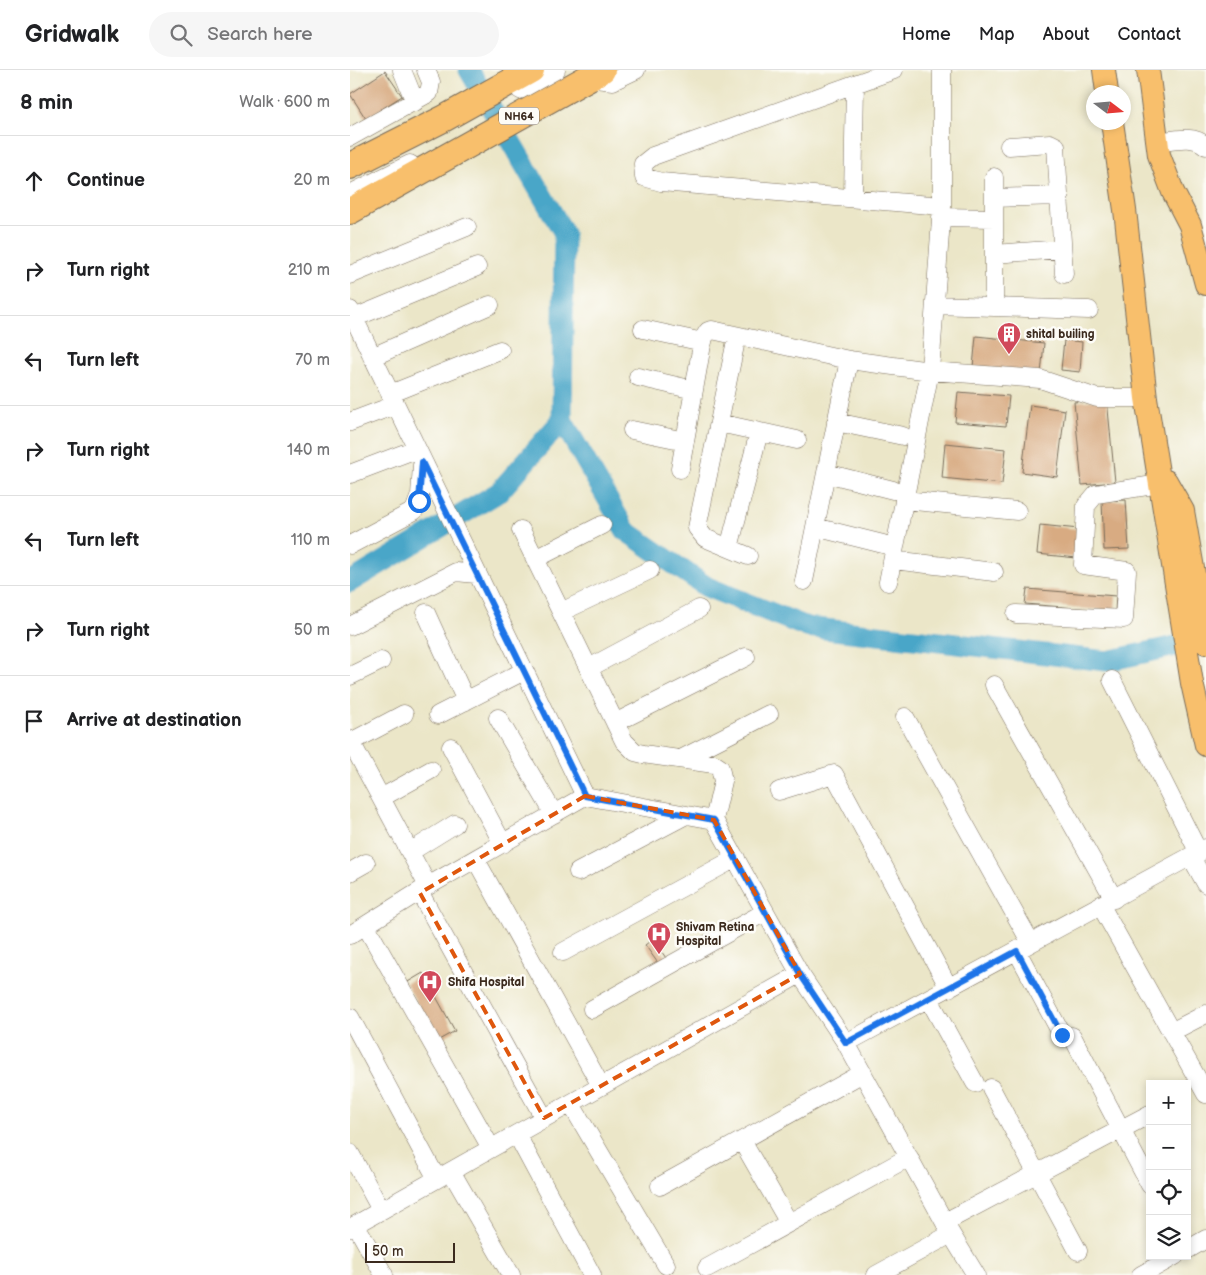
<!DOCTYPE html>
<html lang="en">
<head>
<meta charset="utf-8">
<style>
	body { margin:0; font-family:"Balsamiq Sans",sans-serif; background:#f6f6f6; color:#202124 }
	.controls { position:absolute; right:15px; bottom:15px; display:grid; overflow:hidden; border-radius:0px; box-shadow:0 2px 8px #0003 }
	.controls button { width:45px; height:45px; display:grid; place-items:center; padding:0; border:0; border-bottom:1px solid #e0e0e0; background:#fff; color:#202124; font:25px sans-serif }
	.compass { position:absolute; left:736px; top:15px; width:45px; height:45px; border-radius:50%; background:#fff; box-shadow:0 2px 8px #0003; rotate:106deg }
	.scale { position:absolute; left:15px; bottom:12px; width:90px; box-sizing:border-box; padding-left:5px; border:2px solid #3b2a1e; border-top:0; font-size:14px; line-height:18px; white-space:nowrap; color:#3b2a1e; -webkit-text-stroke:4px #fdfcf7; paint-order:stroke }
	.stop { position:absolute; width:15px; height:15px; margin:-11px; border:4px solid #1a73e8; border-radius:50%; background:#fff }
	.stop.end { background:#1a73e8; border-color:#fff; box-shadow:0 1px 5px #0008 }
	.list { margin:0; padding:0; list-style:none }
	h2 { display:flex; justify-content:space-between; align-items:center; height:65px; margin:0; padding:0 20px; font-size:21px }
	h2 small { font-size:16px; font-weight:400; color:#757577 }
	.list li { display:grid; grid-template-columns:32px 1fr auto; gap:15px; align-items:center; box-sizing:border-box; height:90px; padding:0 20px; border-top:1px solid #e0e0e0 }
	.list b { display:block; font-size:19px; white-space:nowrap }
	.list em { font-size:16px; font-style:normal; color:#757577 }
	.icon { flex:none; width:28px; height:28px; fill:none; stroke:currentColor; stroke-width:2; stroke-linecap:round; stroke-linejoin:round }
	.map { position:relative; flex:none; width:856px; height:1205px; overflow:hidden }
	header { display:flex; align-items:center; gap:30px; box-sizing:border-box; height:70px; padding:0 25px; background:#fff; border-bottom:1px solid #e0e0e0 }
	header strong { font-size:24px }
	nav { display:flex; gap:28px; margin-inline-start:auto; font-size:18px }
	.search { width:350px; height:45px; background:#f6f6f6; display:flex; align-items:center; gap:12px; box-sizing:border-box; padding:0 18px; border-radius:28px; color:#757577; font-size:19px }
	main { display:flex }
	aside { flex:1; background:#fff }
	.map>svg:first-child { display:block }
</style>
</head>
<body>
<header>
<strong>Gridwalk</strong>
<div class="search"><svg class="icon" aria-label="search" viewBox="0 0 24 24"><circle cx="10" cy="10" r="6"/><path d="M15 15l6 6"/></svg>Search here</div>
<nav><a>Home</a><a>Map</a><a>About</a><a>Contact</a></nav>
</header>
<main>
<aside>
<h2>8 min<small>Walk · 600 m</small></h2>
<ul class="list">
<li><svg class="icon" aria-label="ahead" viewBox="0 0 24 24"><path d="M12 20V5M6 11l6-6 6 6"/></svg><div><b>Continue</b></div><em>20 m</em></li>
<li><svg class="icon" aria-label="right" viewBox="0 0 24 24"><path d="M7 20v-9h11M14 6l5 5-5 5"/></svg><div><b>Turn right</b></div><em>210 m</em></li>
<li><svg class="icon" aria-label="left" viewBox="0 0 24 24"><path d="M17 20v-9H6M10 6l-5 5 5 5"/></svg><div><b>Turn left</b></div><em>70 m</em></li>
<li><svg class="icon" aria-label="right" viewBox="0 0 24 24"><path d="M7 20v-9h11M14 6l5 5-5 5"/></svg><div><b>Turn right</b></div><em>140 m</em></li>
<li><svg class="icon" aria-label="left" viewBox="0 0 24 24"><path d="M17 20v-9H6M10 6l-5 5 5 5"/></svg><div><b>Turn left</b></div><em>110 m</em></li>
<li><svg class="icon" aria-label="right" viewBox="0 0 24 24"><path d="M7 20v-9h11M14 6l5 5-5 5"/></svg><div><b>Turn right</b></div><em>50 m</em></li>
<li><svg class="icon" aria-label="arrive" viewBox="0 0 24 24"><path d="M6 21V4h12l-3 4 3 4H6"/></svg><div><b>Arrive at destination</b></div></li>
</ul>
</aside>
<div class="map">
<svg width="856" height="1205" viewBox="0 0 856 1205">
	<rect width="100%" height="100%" fill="#fdfcf7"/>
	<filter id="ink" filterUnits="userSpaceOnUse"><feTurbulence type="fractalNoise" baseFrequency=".02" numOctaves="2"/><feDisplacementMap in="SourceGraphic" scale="10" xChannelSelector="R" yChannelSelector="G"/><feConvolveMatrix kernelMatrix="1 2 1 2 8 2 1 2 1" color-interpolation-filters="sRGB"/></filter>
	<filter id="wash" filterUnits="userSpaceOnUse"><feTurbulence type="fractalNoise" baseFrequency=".0096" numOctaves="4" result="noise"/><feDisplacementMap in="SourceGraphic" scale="20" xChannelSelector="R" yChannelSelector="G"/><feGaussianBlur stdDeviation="1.12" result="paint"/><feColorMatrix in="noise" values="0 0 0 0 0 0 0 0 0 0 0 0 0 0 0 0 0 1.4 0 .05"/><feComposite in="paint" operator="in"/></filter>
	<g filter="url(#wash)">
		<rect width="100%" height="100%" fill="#ebe6c8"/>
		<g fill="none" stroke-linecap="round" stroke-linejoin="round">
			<!-- river -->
			<path stroke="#4aa6c8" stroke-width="21" d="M212 350 276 461 357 517 457 557 757 591 853 570
				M0 512 149 422 212 350 214 163 119 0"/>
		</g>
		<g id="blocks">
			<!-- building -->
			<path fill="#d8ab82" d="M35 1 52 26 16 49 0 24Z
				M626 266 694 273 691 304 623 297Z
				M714 270 732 272 730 302 711 300Z
				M608 322 659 326 656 356 605 352Z
				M757 329 765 412 732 415 724 332Z
				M680 335 715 340 707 407 672 402Z
				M595 373 656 379 652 414 592 408Z
				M776 430 779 479 754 480 752 431Z
				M690 455 729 459 727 488 687 484Z
				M677 519 766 526 765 541 675 534Z
				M303 869 318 891 310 896 295 875Z
				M73 903 105 961 87 971 56 913Z"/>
		</g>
	</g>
	<g filter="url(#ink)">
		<use href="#blocks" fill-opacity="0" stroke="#796c5a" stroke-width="1"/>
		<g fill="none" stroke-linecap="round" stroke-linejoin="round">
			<!-- minor casing -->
			<g stroke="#796c5a" stroke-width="19">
				<path id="minor" d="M52 0 65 32
					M544 0 303 86 293 94 294 107 311 112 592 136
					M236 8 263 11 286 0
					M170 20 206 0
					M0 67 79 23 81 12 76 0
					M807 72C823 70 844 64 856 76
					M659 76 700 73 706 76 714 204
					M0 124 60 94
					M503 128 505 14
					M644 128 709 126
					M591 147 644 148
					M644 184 712 179
					M0 205 117 157
					M585 235 739 240
					M644 237V107
					M0 240 235 726 364 750 450 904 496 973 601 1164 626 1205
					M4 248 127 197
					M293 259 353 272
					M387 266 347 458 355 468 398 486
					M22 287 140 235
					M288 307 344 320
					M40 324 150 280
					M0 352 45 335
					M486 352 553 366
					M369 353 447 370
					M282 360 335 371
					M330 399 353 269 358 261 362 260 499 290 580 301 690 309 747 328H796
					M476 403 543 420
					M0 404 66 379
					M554 430 667 441
					M465 457 533 474
					M171 460 274 671 285 682 293 684 364 694 370 698 373 711 364 750
					M0 475 64 441 70 425 72 395
					M379 478 409 362
					M185 489 252 455
					M543 490 644 502
					M454 511 499 290
					M538 512 580 301 592 136V0
					M211 542 300 500
					M76 543 116 631
					M666 544 774 549 777 501 733 495 736 436 746 424 810 414
					M0 556 106 502 126 504
					M239 598 349 539
					M0 606 31 591
					M762 610 849 783
					M644 615 764 829
					M88 645 174 601
					M555 647 681 873
					M148 648 204 744
					M265 653 396 587
					M0 670 78 816
					M1 672 54 644
					M101 677 153 774
					M331 689 419 644
					M429 721 484 704 599 918
					M31 728 81 700
					M60 782 105 754
					M841 787 856 814
					M126 790 251 1016
					M0 802 16 793
					M228 802 336 745
					M70 823 194 1048
					M751 836 856 1024
					M16 856 141 1078
					M0 865 78 816 235 726
					M667 881 712 965
					M213 882 386 788
					M579 929 625 1013
					M242 939 415 842
					M0 947 87 1109
					M821 962 856 944
					M722 966 800 1115
					M496 973 856 778
					M641 1018 728 1181
					M221 1034 316 1195
					M167 1065 242 1205
					M392 1071 439 1153
					M0 1083 31 1140
					M101 1101 161 1205
					M310 1116 513 1003
					M595 1152 800 1044
					M6 1155 34 1205
					M0 1158 450 904
					M837 1180 856 1169
					M357 1198 559 1087
					M526 1205 601 1164
					M791 1205 825 1186"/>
			</g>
			<!-- major casing -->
			<g stroke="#796c5a" stroke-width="24">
				<path id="major" d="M754 0 757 22
					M798 0 809 85 823 122 840 155 856 214
					M762 52 775 140 796 328 842 613 856 675
					M816 411 833 441 856 573"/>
			</g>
			<!-- highway casing -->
			<g stroke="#796c5a" stroke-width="28">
				<path id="highway" d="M0 96 95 48 181 0
					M0 141 252 0"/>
			</g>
			<!-- minor -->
			<use href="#minor" stroke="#fff" stroke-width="18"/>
			<!-- major -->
			<use href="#major" stroke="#f8bf6c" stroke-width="22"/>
			<!-- highway -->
			<use href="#highway" stroke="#f8bf6c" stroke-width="26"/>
		</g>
	</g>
	<g fill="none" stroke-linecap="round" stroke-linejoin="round" filter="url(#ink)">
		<!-- route -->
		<path stroke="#1a73e8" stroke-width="6" d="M69 431 72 392 235 726 364 750 450 904 496 973 667 881 712 965"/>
	</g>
	<!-- marked area -->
	<path fill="none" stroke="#df570d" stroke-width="4" stroke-dasharray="10 6" stroke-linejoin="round" d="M235 726 364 750 450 904 194 1048 70 823Z"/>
	<!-- icons -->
	<defs>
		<g id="building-pin" transform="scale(1.25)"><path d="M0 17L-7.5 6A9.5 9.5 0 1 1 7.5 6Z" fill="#d1495b" stroke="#fdfcf7"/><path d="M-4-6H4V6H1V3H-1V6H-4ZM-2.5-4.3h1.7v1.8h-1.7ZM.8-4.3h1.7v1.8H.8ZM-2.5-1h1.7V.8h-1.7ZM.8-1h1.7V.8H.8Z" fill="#fff"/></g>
		<g id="hospital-pin" transform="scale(1.25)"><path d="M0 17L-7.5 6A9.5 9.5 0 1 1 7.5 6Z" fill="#d1495b" stroke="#fdfcf7"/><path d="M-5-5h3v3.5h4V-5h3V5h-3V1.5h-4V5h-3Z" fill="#fff"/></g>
	</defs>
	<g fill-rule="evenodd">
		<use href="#building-pin" x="659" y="264"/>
		<use href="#hospital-pin" x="309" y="864"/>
		<use href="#hospital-pin" x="80" y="912"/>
	</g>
	<g text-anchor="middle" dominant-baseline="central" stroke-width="5" stroke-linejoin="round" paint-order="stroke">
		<!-- shield labels -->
		<rect fill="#fdfcf7" stroke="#75695f" stroke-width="1" x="149" y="37.5" width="40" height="17" rx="4"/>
		<g font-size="11" font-weight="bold" fill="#3b2a1e">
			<text x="169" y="46">NH64</text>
		</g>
		<!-- poi labels -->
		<g font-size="12" font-weight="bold" fill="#3b2a1e" stroke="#fdfcf7" text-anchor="start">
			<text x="676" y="264">shital builing</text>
			<text x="326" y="857">Shivam Retina<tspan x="326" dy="14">Hospital</tspan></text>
			<text x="98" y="912">Shifa Hospital</text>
		</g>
	</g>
</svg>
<div class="controls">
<button>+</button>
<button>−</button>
<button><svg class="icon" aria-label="locate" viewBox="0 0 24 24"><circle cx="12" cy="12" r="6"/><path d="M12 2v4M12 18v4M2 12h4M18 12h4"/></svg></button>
<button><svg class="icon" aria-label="layers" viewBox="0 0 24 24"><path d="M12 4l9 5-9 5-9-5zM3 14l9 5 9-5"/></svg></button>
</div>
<svg class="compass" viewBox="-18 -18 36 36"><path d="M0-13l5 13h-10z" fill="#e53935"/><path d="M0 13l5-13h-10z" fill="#757577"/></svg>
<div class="scale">50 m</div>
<div class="stop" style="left:69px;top:431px"></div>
<div class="stop end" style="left:712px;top:965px"></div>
</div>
</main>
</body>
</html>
